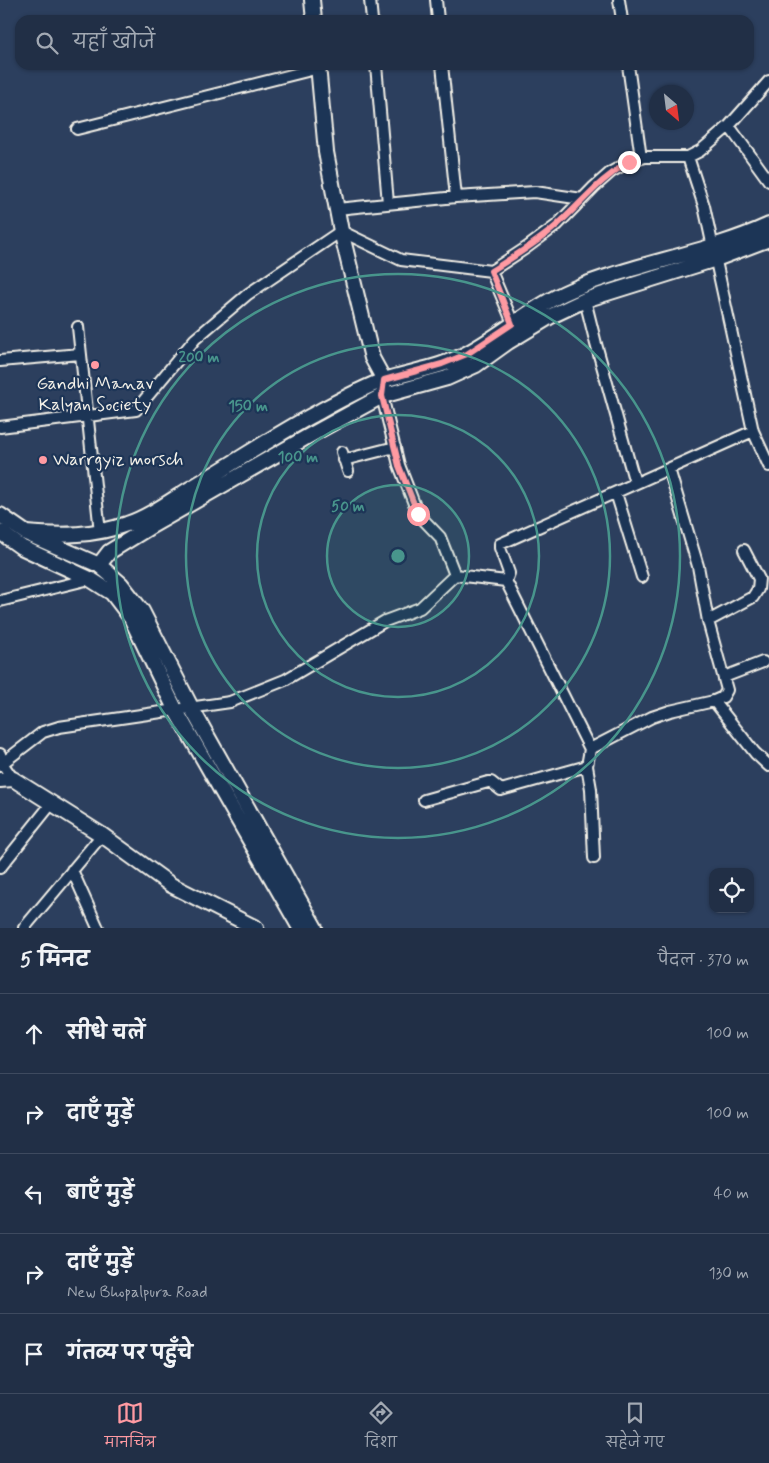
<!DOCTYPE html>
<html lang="hi">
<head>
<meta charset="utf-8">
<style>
	body { margin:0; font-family:Mynerve,"Playpen Sans Deva",sans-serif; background:#2d3b51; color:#f1f3f6 }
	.controls { position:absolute; right:15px; bottom:15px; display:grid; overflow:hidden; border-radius:10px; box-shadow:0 1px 4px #0004 }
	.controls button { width:45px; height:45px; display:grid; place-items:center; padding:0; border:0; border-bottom:1px solid #3e4a5f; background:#212f46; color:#f1f3f6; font:25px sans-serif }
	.compass { position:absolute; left:649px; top:85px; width:45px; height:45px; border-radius:50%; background:#212f46; box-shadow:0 1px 4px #0004; rotate:152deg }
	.stop { position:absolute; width:15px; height:15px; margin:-11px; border:4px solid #ff9aa2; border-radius:50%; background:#fff }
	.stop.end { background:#ff9aa2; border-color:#fff; box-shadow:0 1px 5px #0008 }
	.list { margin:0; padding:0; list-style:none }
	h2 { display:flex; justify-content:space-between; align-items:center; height:65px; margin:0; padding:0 20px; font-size:21px }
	h2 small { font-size:16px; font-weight:400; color:#a2a9b3 }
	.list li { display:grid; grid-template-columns:32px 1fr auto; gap:15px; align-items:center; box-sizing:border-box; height:80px; padding:0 20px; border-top:1px solid #3e4a5f }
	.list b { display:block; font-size:19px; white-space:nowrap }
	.list p { margin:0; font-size:16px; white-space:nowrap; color:#a2a9b3 }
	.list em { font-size:16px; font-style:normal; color:#a2a9b3 }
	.icon { flex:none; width:28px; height:28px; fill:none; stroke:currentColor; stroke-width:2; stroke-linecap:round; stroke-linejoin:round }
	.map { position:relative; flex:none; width:769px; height:928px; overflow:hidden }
	.search { position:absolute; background:#212f46; box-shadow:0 1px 4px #0004; left:15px; right:15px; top:15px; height:55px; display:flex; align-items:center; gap:12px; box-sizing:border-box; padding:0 18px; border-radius:15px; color:#a2a9b3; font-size:19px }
	.sheet { height:465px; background:#212f46 }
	nav { display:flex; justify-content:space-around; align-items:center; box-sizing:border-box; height:70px; border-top:1px solid #3e4a5f; background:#212f46; font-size:14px; color:#a2a9b3 }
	nav a { display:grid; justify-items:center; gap:2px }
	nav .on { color:#ff9aa2 }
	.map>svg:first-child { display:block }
</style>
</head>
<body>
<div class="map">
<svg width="769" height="928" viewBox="0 0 769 928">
	<rect width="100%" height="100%" fill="#2c3f5e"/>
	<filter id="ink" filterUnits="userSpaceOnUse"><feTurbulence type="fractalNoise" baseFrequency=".02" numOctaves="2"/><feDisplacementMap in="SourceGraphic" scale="10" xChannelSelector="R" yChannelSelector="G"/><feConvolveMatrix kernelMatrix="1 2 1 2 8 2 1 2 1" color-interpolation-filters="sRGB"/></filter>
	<g filter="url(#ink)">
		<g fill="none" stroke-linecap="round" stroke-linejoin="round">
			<!-- street casing -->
			<g stroke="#f4f1e8" stroke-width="14">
				<path id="street" d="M370 0 372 20
					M436 0 438 20
					M619 0 622 20
					M376 65 388 203
					M442 65 456 197
					M628 65 641 158
					M729 126 769 181
					M77 129 319 68
					M688 157 704 206 753 431 769 466
					M337 209 456 197 535 192 582 199
					M491 271 513 323
					M585 300 596 344 635 483
					M78 327 100 532
					M0 361 80 354
					M382 396 399 465 418 514 440 537 455 575 506 581 590 749 587 766 591 789 594 858
					M0 427 136 410 195 339 248 294 341 231 401 260 491 271 526 248 557 225 594 187 611 172 629 162 645 157H688L700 151 729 126 769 81
					M342 452 348 471
					M344 460 395 447
					M669 469 698 566 708 621 727 690 723 697 714 701
					M616 493 642 577
					M506 581 509 573 500 548V544L753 431
					M0 601 90 579
					M708 621 753 597 758 589 759 579 744 550
					M724 677 763 662
					M590 749 652 717 670 711 714 701 755 753 769 766
					M0 754 2 763 13 779
					M0 765 43 732 59 727 230 702 285 680 385 621 420 608 455 575
					M424 800 488 782H491L501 790 587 766
					M0 868 52 803
					M72 870 98 928
					M24 928 102 835"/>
			</g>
			<!-- secondary casing -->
			<g stroke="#f4f1e8" stroke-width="18">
				<path id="secondary" d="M312 0 314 20
					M318 65 326 152 341 231 372 358 384 380 383 388
					M0 515 26 533 99 565 121 584 142 611 192 709 315 928
					M0 532 21 547 90 579 112 593 131 618 176 711 300 928
					M26 533C61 536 94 536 127 524 148 517 169 502 188 490 229 466 269 439 311 416 335 403 359 389 384 380 412 371 440 368 466 354 502 335 533 306 571 290 635 263 706 254 769 225
					M99 565 109 552 148 528 307 437 382 396 447 378 476 365 508 342 551 316 585 300 716 259 769 239
					M0 780 13 779 102 835 171 885 256 928"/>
			</g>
			<!-- street -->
			<use href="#street" stroke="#1d3557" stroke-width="10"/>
			<!-- secondary -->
			<use href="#secondary" stroke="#1d3557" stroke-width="14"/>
		</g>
	</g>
	<g fill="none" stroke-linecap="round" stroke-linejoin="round" filter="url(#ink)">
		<!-- route -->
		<path stroke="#ff9aa2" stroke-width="6" d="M418 514 399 466 382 396 384 380 442 364 467 354 512 324 491 271C513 257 537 243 557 225 583 202 598 180 629 162"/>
	</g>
	<!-- distance rings -->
	<circle cx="398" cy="556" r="71" fill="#48958c" fill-opacity=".12"/>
	<g fill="none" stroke="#48958c" stroke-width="2.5">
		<circle cx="398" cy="556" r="71"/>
		<circle cx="398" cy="556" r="141"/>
		<circle cx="398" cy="556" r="212"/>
		<circle cx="398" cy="556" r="282"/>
	</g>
	<!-- markers -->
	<g fill="#ff9aa2" stroke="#1d3557" stroke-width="2">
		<circle cx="95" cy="365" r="5"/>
		<circle cx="43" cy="460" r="5"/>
	</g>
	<g text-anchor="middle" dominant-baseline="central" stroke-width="4.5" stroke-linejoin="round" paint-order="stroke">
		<!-- poi labels -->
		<g font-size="18" fill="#f4f1e8" stroke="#1d3557">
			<text x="95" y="384">Gandhi Manav<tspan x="95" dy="21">Kalyan Society</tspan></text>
			<text x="53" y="460" text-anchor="start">Warrgyiz morsch</text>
		</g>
	</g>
	<circle cx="398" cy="556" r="8" fill="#48958c" stroke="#1d3557" stroke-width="2.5"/>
	<g font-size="15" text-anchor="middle" font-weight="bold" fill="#48958c" stroke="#1d3557" stroke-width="4.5" stroke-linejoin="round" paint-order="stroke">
		<text x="199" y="362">200 m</text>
		<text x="248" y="411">150 m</text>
		<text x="298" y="462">100 m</text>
		<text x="348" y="511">50 m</text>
	</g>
</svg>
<div class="controls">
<button><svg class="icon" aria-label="locate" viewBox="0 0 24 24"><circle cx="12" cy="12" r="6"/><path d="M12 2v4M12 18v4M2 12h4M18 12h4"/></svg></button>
</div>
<svg class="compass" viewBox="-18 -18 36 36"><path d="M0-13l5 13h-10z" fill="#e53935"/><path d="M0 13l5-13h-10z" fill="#a2a9b3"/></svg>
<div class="stop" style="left:418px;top:514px"></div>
<div class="stop end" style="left:629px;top:162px"></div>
<div class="search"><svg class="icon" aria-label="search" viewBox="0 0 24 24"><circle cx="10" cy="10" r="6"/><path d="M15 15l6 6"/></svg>यहाँ खोजें</div>
</div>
<section class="sheet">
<h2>5 मिनट<small>पैदल · 370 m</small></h2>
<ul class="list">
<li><svg class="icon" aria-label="ahead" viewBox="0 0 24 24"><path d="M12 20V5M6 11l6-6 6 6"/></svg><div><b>सीधे चलें</b></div><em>100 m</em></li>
<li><svg class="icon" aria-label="right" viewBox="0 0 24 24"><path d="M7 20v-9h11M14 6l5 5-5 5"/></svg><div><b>दाएँ मुड़ें</b></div><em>100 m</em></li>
<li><svg class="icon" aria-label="left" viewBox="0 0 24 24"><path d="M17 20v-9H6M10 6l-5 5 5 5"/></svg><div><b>बाएँ मुड़ें</b></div><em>40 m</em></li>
<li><svg class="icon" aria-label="right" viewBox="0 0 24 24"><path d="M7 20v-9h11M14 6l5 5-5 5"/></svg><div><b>दाएँ मुड़ें</b><p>New Bhopalpura Road</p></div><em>130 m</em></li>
<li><svg class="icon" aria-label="arrive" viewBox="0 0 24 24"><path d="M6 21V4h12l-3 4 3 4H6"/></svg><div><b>गंतव्य पर पहुँचे</b></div></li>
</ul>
</section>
<nav>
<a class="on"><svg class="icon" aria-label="map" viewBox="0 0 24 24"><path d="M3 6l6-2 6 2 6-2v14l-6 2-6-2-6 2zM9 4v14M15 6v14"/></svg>मानचित्र</a>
<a><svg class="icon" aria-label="directions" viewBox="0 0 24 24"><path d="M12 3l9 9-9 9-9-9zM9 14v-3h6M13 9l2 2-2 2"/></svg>दिशा</a>
<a><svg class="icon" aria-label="saved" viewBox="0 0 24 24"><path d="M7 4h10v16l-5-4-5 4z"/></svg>सहेजे गए</a>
</nav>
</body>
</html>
